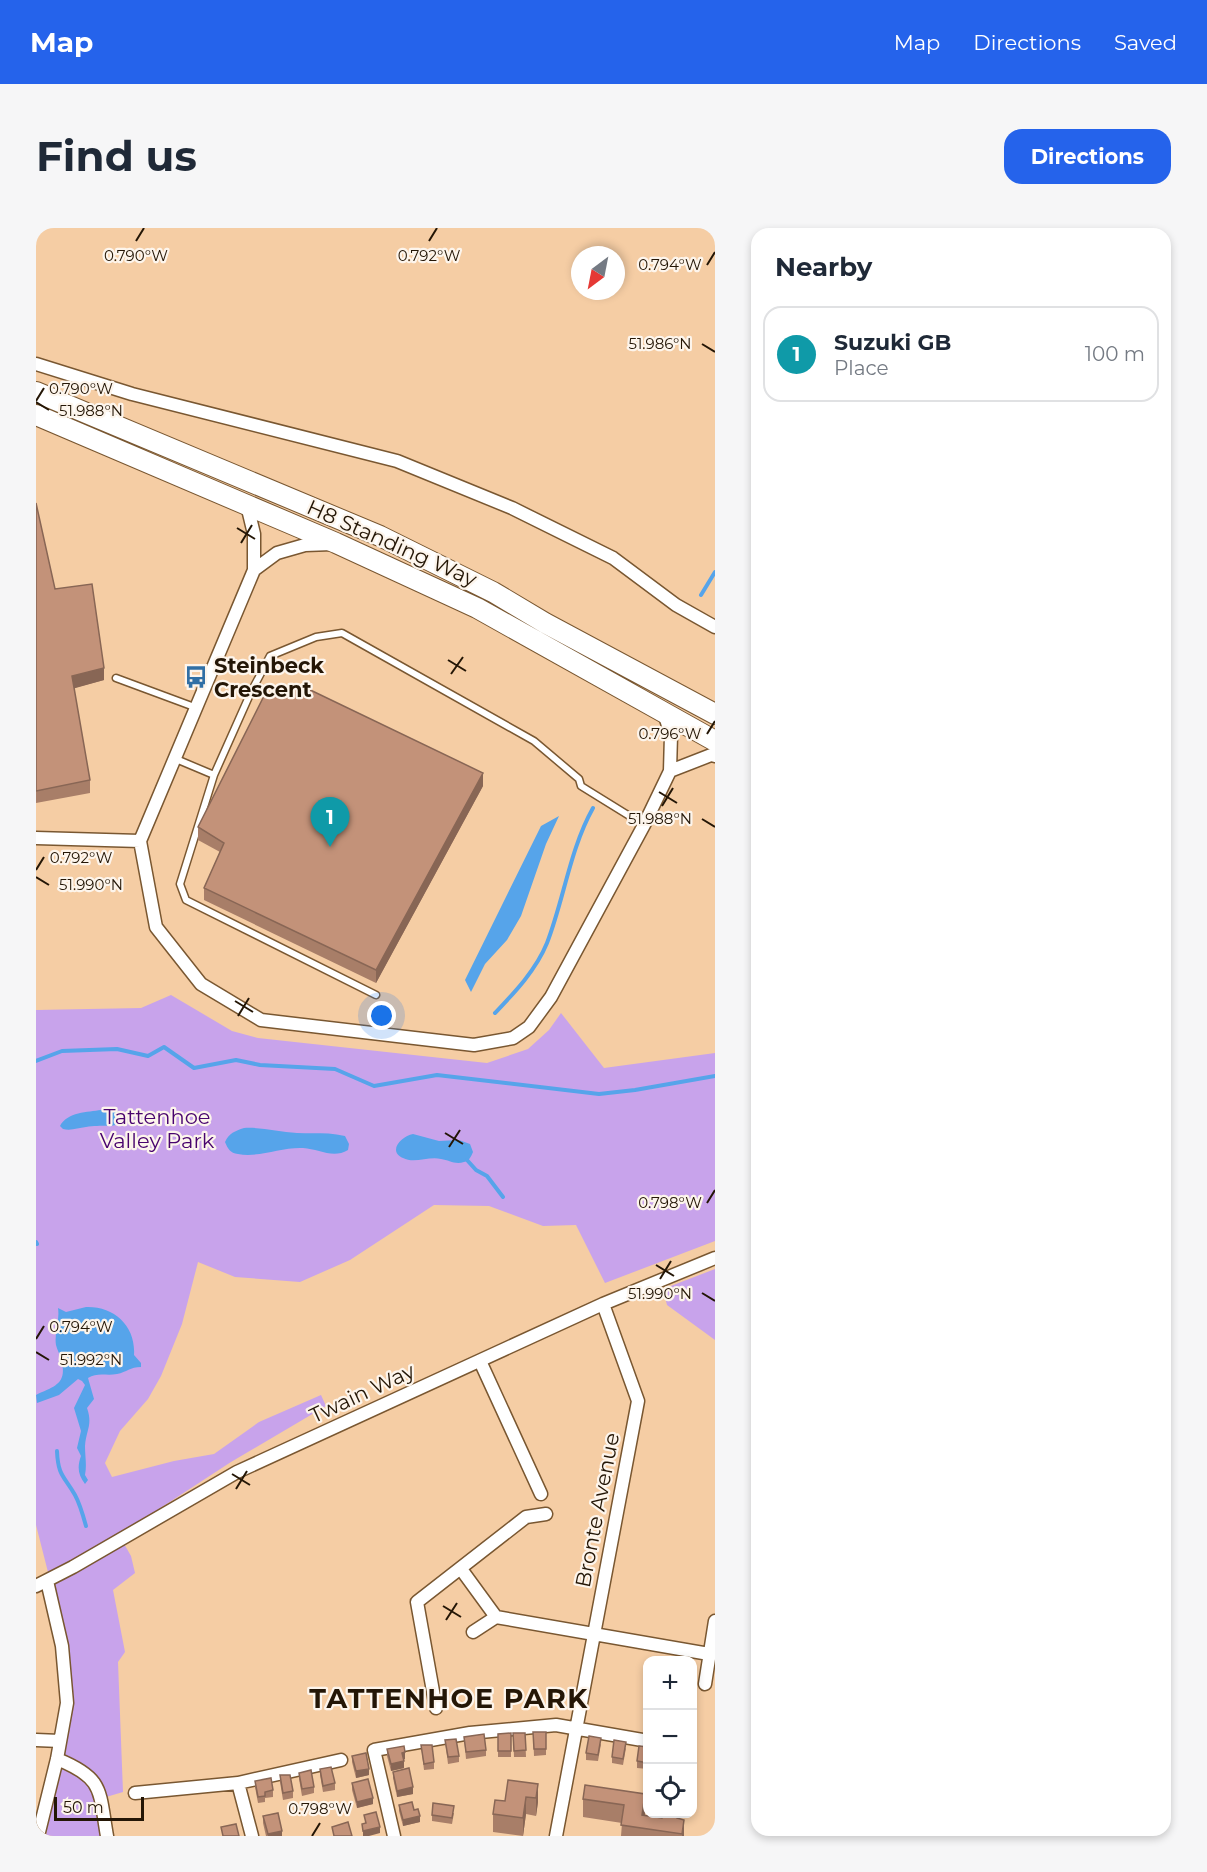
<!DOCTYPE html>
<html lang="en">
<head>
<meta charset="utf-8">
<style>
	body { margin:0; font-family:Montserrat,sans-serif; background:#f6f6f7; color:#1f2937 }
	.controls { position:absolute; right:18px; bottom:18px; display:grid; overflow:hidden; border-radius:12px; box-shadow:0 3px 9px #0003 }
	.controls button { width:54px; height:54px; display:grid; place-items:center; padding:0; border:0; border-bottom:2px solid #e0e1e3; background:#fff; color:#1f2937; font:30px sans-serif }
	.compass { position:absolute; left:535px; top:18px; width:54px; height:54px; border-radius:50%; background:#fff; box-shadow:0 3px 9px #0003; rotate:212deg }
	.scale { position:absolute; left:18px; bottom:15px; width:90px; box-sizing:border-box; padding-left:6px; border:3px solid #241606; border-top:0; font-size:16px; line-height:21px; white-space:nowrap; color:#241606; -webkit-text-stroke:4px #fdf5ec; paint-order:stroke }
	.you { position:absolute; left:346px; top:788px; width:21px; height:21px; margin:-15px; border:4px solid #fff; border-radius:50%; background:#1a73e8; box-shadow:0 0 0 9px #1a73e833 }
	.badge { display:grid; place-items:center; width:39px; height:39px; border-radius:50%; background:#2563eb; color:#fff; font-size:20px; font-weight:700 }
	.pin { position:absolute; translate:-50% -50px; filter:drop-shadow(0 2px 3px #0008) }
	.pin::after { content:''; position:absolute; top:32px; width:21px; height:18px; background:inherit; clip-path:polygon(0 0,100% 0,50% 100%) }
	.list { margin:0; padding:0; list-style:none }
	h2 { display:flex; justify-content:space-between; align-items:center; height:78px; margin:0; padding:0 24px; font-size:26px }
	h2 small { font-size:20px; font-weight:400; color:#747a83 }
	.list li { display:grid; grid-template-columns:39px 1fr auto; gap:18px; align-items:center; box-sizing:border-box; height:96px; margin:0 12px 12px; padding:0 12px; border:2px solid #e0e1e3; border-radius:18px }
	.list b { display:block; font-size:22px; white-space:nowrap }
	.list p { margin:0; font-size:20px; white-space:nowrap; color:#747a83 }
	.list em { font-size:20px; font-style:normal; color:#747a83 }
	.icon { flex:none; width:33px; height:33px; fill:none; stroke:currentColor; stroke-width:2; stroke-linecap:round; stroke-linejoin:round }
	.map { position:relative; flex:none; width:679px; height:1608px; overflow:hidden; border-radius:18px }
	header { display:flex; align-items:center; gap:36px; box-sizing:border-box; height:84px; padding:0 30px; background:#2563eb; color:#fff }
	header strong { font-size:28px }
	nav { display:flex; gap:33px; margin-inline-start:auto; font-size:21px }
	.intro { display:flex; align-items:center; justify-content:space-between; box-sizing:border-box; height:144px; padding:0 36px }
	h1 { margin:0; font-size:42px }
	.button { padding:15px 27px; border-radius:18px; background:#2563eb; color:#fff; font-size:21px; font-weight:700 }
	main { display:flex; gap:36px; padding:0 36px }
	aside { flex:1; background:#fff; border-radius:18px; box-shadow:0 3px 9px #0003 }
	.map>svg:first-child { display:block }
</style>
</head>
<body>
<header>
<strong>Map</strong>
<nav><a>Map</a><a>Directions</a><a>Saved</a></nav>
</header>
<div class="intro"><h1>Find us</h1><a class="button">Directions</a></div>
<main>
<div class="map">
<svg width="679" height="1608" viewBox="0 0 679 1608">
	<rect width="100%" height="100%" fill="#f5cda4"/>
	<!-- green -->
	<path fill="#c8a3eb" d="M135 767 196 803 222 810 451 835 492 821 513 802 525 785 568 840 679 825V1013L569 1055 540 997 507 998 453 978 398 977 314 1032 264 1054 199 1049 162 1034 146 1096 125 1148 112 1171 84 1203 69 1235 76 1249 138 1233 178 1226 223 1194 285 1167 290 1178 195 1234 83 1307 95 1328 99 1345 77 1362 89 1424 82 1434 87 1564 60 1572 65 1608H10L32 1435 26 1387 14 1352 0 1297V782L105 780Z
		M679 1041V1112L631 1077 627 1061Z"/>
	<!-- water -->
	<path fill="#56a4ea" d="M523 588 510 616 485 688 471 712 449 736 435 764 429 752 505 598Z
		M65 882C75 883 89 882 92 892 79 901 65 896 50 899 42 900 35 903 27 901L24 898C31 884 52 884 65 882Z
		M208 900C226 899 243 904 261 905 277 906 292 904 309 908L313 916 312 922C297 931 283 921 267 920 245 919 223 930 202 926 194 925 192 921 189 914 193 905 199 903 208 900Z
		M377 906 403 913 423 912 434 916 437 924C435 929 433 933 428 934 419 937 413 932 405 931 393 928 378 936 367 930 351 923 366 908 377 906Z
		M50 1079C78 1078 100 1098 98 1127L105 1135V1139C94 1139 91 1144 81 1146 70 1148 61 1144 52 1150L58 1171 51 1180C57 1197 50 1202 49 1218 49 1228 51 1237 49 1247L52 1252 49 1256C42 1247 41 1239 45 1228L41 1220 45 1203 38 1180 49 1157 46 1153 42 1151 23 1167 1 1175 0 1167C19 1158 32 1156 25 1131 24 1126 21 1122 20 1117 18 1105 24 1093 22 1080L30 1084Z"/>
	<g fill="none" stroke-linecap="round" stroke-linejoin="round">
		<!-- stream -->
		<path stroke="#56a4ea" stroke-width="4" d="M665 367 679 344
			M459 785C479 764 500 742 511 715 528 671 534 621 557 580
			M0 833 26 823 81 821 112 828 128 819 158 840 200 832 224 837 299 841 338 858 401 847 563 866 599 862 679 848
			M431 932 440 942 451 948 467 969
			M0 1014 1 1016
			M21 1223C22 1248 28 1248 39 1267 44 1276 47 1287 50 1298"/>
		<!-- service casing -->
		<g stroke="#795731" stroke-width="9">
			<path id="service" d="M80 450 161 480
				M140 531 178 547
				M340 767 150 672 144 656 178 547 215 464 234 428 280 409 306 405 498 513 543 551 545 558 608 597"/>
		</g>
		<!-- minor casing -->
		<g stroke="#795731" stroke-width="15">
			<path id="minor" d="M0 136 96 166 361 233 476 280 577 330 640 377 679 399
				M211 277 218 306V342L104 613 120 699 165 756 225 792 438 817 477 810 493 799 515 769 608 597 634 543 635 507 628 485
				M218 342 241 325 269 317 296 316
				M634 543 675 527 679 528
				M0 610 104 613
				M444 1133 505 1266
				M425 1341 460 1389 673 1426
				M0 1358 37 1339 201 1244 567 1076 679 1030
				M437 1404 460 1389
				M669 1456 679 1393
				M400 1480 381 1374 490 1289 510 1286
				M0 1512 24 1513
				M21 1531C68 1550 63 1562 71 1608
				M202 1555 305 1532
				M99 1565 202 1555 216 1608
				M2 1608 21 1531 31 1475 26 1418 11 1353
				M358 1608 338 1522 434 1505 520 1497 612 1513
				M520 1608 602 1173 567 1076"/>
		</g>
		<!-- trunk casing -->
		<g stroke="#795731" stroke-width="22">
			<path id="trunk" d="M0 164 344 308 457 364 509 395 679 486
				M0 187 300 315 441 380 679 513"/>
		</g>
		<!-- service -->
		<use href="#service" stroke="#fff" stroke-width="6"/>
		<!-- minor -->
		<use href="#minor" stroke="#fff" stroke-width="12"/>
		<!-- trunk -->
		<use href="#trunk" stroke="#fff" stroke-width="20"/>
	</g>
	<!-- wall -->
	<path fill="#a87e68" d="M0 275 19 361 68 452 38 460 54 552V565L0 575Z
		M447 558 340 755 168 672V660L184 624 162 612V599Z
		M497 1504H510V1527L498 1528Z
		M475 1505V1529H462V1506Z
		M477 1505H489L490 1529H478Z
		M428 1509 450 1522V1528L430 1531Z
		M409 1512 423 1528V1534L412 1536Z
		M565 1516 562 1533 550 1532V1525Z
		M385 1517 398 1534V1541L388 1542Z
		M612 1519V1541L601 1540V1533Z
		M590 1520 587 1537 576 1535V1529Z
		M351 1521 369 1531H367L368 1540 355 1543 351 1528Z
		M316 1528 333 1547 320 1550 316 1534Z
		M284 1541 299 1555V1562L287 1564 284 1547Z
		M357 1544 377 1566 361 1569 357 1550Z
		M263 1545 278 1559V1565L266 1568 263 1551Z
		M244 1547 257 1563V1570L247 1572 244 1554Z
		M219 1553 237 1562V1569L229 1570V1574L222 1575 219 1559Z
		M316 1555 337 1576 321 1580 316 1562Z
		M502 1556V1574L500 1588 490 1586 487 1608 457 1604V1586L469 1573Z
		M549 1557 609 1584V1587L626 1590 643 1586V1591L648 1608H585L586 1595 547 1589V1571Z
		M363 1577 378 1582 384 1594 367 1598 363 1583Z
		M418 1585 416 1596 396 1593V1587Z
		M227 1588 246 1608H230L227 1595Z"/>
	<!-- shaded-wall -->
	<path fill="#865" d="M68 440V452L36 461V448Z
		M447 545V558L340 755V742Z
		M369 1524V1531L366 1532V1525Z
		M368 1533V1540L355 1543V1536Z
		M333 1541V1547L320 1550V1543Z
		M502 1556V1574L500 1588V1570Z
		M377 1559V1566L361 1569V1563Z
		M609 1566V1584L607 1600 606 1587Z
		M490 1569V1586L487 1608V1590Z
		M337 1570V1576L321 1580V1574Z
		M384 1588V1594L367 1598V1592Z
		M648 1592V1608H646V1606Z
		M344 1599V1605L333 1608H327V1603Z
		M246 1603V1608H232V1606Z"/>
	<!-- building -->
	<path fill="#c39279" stroke="#865" stroke-width="1.5" d="M0 275 19 361 56 356 68 440 36 448 54 552 0 563Z
		M266 458 447 545 340 742 168 660 188 615 162 599 229 466Z
		M497 1504H510V1521H498Z
		M475 1505V1523H462V1506Z
		M477 1505H489L490 1522 478 1523Z
		M448 1506 450 1522 430 1524 428 1509Z
		M553 1508 565 1510 562 1527 550 1525Z
		M420 1511 423 1528 412 1529 409 1512Z
		M578 1512 590 1514 587 1531 576 1529Z
		M385 1517H396L398 1534 388 1536Z
		M368 1518 369 1524 366 1525 368 1533 355 1536 351 1521Z
		M603 1518 612 1519V1535L601 1533Z
		M330 1525 333 1541 320 1543 316 1528Z
		M295 1539 299 1555 287 1558 284 1541Z
		M373 1540 377 1559 361 1563 357 1544Z
		M275 1542 278 1559 266 1561 263 1545Z
		M244 1547H254L257 1563 247 1565Z
		M235 1550 237 1562 229 1564V1568L222 1569 219 1553Z
		M332 1551 337 1570 321 1574 316 1555Z
		M472 1552 502 1556 500 1570 490 1569 487 1590 457 1586 459 1572 469 1573Z
		M549 1557 609 1566 606 1587 626 1590 627 1586H642L641 1590 648 1592 646 1606 585 1597 588 1577 547 1571Z
		M376 1574 378 1582 382 1581 384 1588 367 1592 363 1577Z
		M397 1575 418 1578 416 1590 396 1587Z
		M340 1584 344 1599 327 1603 326 1596 330 1595 328 1587Z
		M242 1585 246 1603 232 1606 227 1588Z
		M312 1594 316 1608H298L296 1599Z
		M200 1596 203 1608H187L185 1599Z"/>
	<!-- ticks -->
	<path fill="none" stroke="#241606" stroke-width="2" d="M100 13 108 0M393 13 401 0M671 37 679 24M666 116 679 124M0 173 8 160M0 174 13 182M201 300 219 311M205 315 216 297M412 432 430 443M415 446 427 429M671 506 679 493M623 564 641 575M626 578 637 560M666 591 679 599M0 642 8 629M0 649 13 657M199 773 217 784M202 788 213 770M409 905 427 916M413 919 424 902M671 975 679 962M620 1037 638 1048M624 1051 635 1033M666 1065 679 1073M0 1111 8 1098M0 1124 13 1132M196 1246 214 1257M200 1261 211 1243M407 1378 425 1389M410 1392 421 1375M276 1608 284 1595"/>
	<!-- icons -->
	<defs>
		<g id="bus-bare" transform="scale(1.8)"><path d="M-5-6H5V4H4V6H2V4H-2V6H-4V4H-5ZM-3.5-4V0h7V-4ZM-3.5 1.2v1.5H-2V1.2ZM2 1.2v1.5H3.5V1.2Z" fill="#306fa5" stroke="#fdf5ec" stroke-width="2.5" paint-order="stroke"/></g>
	</defs>
	<g fill-rule="evenodd">
		<use href="#bus-bare" x="160" y="449"/>
	</g>
	<g text-anchor="middle" dominant-baseline="central" stroke-width="4.5" stroke-linejoin="round" paint-order="stroke">
		<!-- street labels -->
		<g font-size="21" fill="#241606" stroke="#fdf5ec">
			<text transform="translate(356 315) rotate(24)">H8 Standing Way</text>
			<text transform="translate(326 1165) rotate(-25)">Twain Way</text>
			<text transform="translate(561 1282) rotate(-79)">Bronte Avenue</text>
		</g>
		<!-- poi labels -->
		<g font-size="21" font-weight="bold" fill="#241606" stroke="#fdf5ec" text-anchor="start">
			<text x="178" y="437">Steinbeck<tspan x="178" dy="24">Crescent</tspan></text>
		</g>
		<!-- park labels -->
		<g font-size="21" fill="#48036e" stroke="#fdf5ec">
			<text x="121" y="888">Tattenhoe<tspan x="121" dy="24">Valley Park</tspan></text>
		</g>
		<!-- district labels -->
		<g font-size="27" font-weight="bold" letter-spacing="1.5" fill="#241606" stroke="#fdf5ec">
			<text x="413" y="1470">TATTENHOE PARK</text>
		</g>
	</g>
	<g font-size="15" text-anchor="middle" fill="#241606" stroke="#fdf5ec" stroke-width="4.5" stroke-linejoin="round" paint-order="stroke">
		<text x="100" y="33">0.790°W</text>
		<text x="393" y="33">0.792°W</text>
		<text x="634" y="42">0.794°W</text>
		<text x="624" y="121">51.986°N</text>
		<text x="45" y="166">0.790°W</text>
		<text x="55" y="188">51.988°N</text>
		<text x="634" y="511">0.796°W</text>
		<text x="624" y="596">51.988°N</text>
		<text x="45" y="635">0.792°W</text>
		<text x="55" y="662">51.990°N</text>
		<text x="634" y="980">0.798°W</text>
		<text x="624" y="1071">51.990°N</text>
		<text x="45" y="1104">0.794°W</text>
		<text x="55" y="1137">51.992°N</text>
		<text x="284" y="1586">0.798°W</text>
	</g>
</svg>
<div class="controls">
<button>+</button>
<button>−</button>
<button><svg class="icon" aria-label="locate" viewBox="0 0 24 24"><circle cx="12" cy="12" r="6"/><path d="M12 2v4M12 18v4M2 12h4M18 12h4"/></svg></button>
</div>
<svg class="compass" viewBox="-18 -18 36 36"><path d="M0-13l5 13h-10z" fill="#e53935"/><path d="M0 13l5-13h-10z" fill="#747a83"/></svg>
<div class="scale">50 m</div>
<div class="you"></div>
<div class="pin badge" style="left:294px;top:619px;background:#0f9aa8">1</div>
</div>
<aside>
<h2>Nearby<small></small></h2>
<ul class="list">
<li><span class="badge" style="background:#0f9aa8">1</span><div><b>Suzuki GB</b><p>Place</p></div><em>100 m</em></li>
</ul>
</aside>
</main>
</body>
</html>
